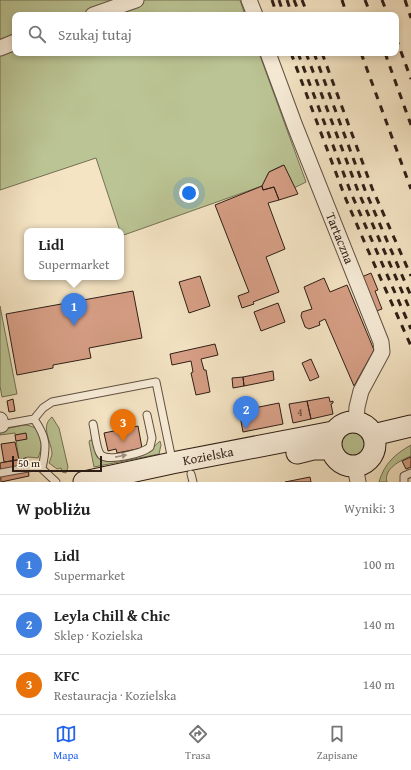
<!DOCTYPE html>
<html lang="pl">
<head>
<meta charset="utf-8">
<style>
	body { margin:0; font-family:"Gentium Book Plus",serif; background:#f2f2f2; color:#222 }
	.scale { position:absolute; left:12px; bottom:10px; width:90px; box-sizing:border-box; padding-left:4px; border:2px solid #2f1e16; border-top:0; font-size:11px; line-height:14px; white-space:nowrap; color:#2f1e16; -webkit-text-stroke:3px #f8edd9; paint-order:stroke }
	.you { position:absolute; left:189px; top:193px; width:14px; height:14px; margin:-10px; border:3px solid #fff; border-radius:50%; background:#1a73e8; box-shadow:0 0 0 6px #1a73e833 }
	.badge { display:grid; place-items:center; width:26px; height:26px; border-radius:50%; background:#2563eb; color:#fff; font-size:13px; font-weight:700 }
	.pin { position:absolute; translate:-50% -33px; filter:drop-shadow(0 1px 2px #0008) }
	.pin::after { content:''; position:absolute; top:21px; width:14px; height:12px; background:inherit; clip-path:polygon(0 0,100% 0,50% 100%) }
	.popup { position:absolute; left:24px; top:228px; width:100px; height:52px; box-sizing:border-box; display:grid; place-content:center; border-radius:8px; background:#fff; filter:drop-shadow(0 1px 3px #0005); font-size:13px; white-space:nowrap; color:#767676 }
	.popup b { font-size:15px; color:#222 }
	.popup::after { content:''; position:absolute; left:50%; top:100%; margin-left:-8px; border:8px solid transparent; border-top-color:#fff }
	.list { margin:0; padding:0; list-style:none }
	h2 { display:flex; justify-content:space-between; align-items:center; height:52px; margin:0; padding:0 16px; font-size:17px }
	h2 small { font-size:13px; font-weight:400; color:#767676 }
	.list li { display:grid; grid-template-columns:26px 1fr auto; gap:12px; align-items:center; box-sizing:border-box; height:60px; padding:0 16px; border-top:1px solid #e0e0e0 }
	.list b { display:block; font-size:15px; white-space:nowrap }
	.list p { margin:0; font-size:13px; white-space:nowrap; color:#767676 }
	.list em { font-size:13px; font-style:normal; color:#767676 }
	.icon { flex:none; width:22px; height:22px; fill:none; stroke:currentColor; stroke-width:2; stroke-linecap:round; stroke-linejoin:round }
	.map { position:relative; flex:none; width:411px; height:482px; overflow:hidden }
	.search { position:absolute; background:#fff; box-shadow:0 2px 6px #0003; left:12px; right:12px; top:12px; height:44px; display:flex; align-items:center; gap:10px; box-sizing:border-box; padding:0 14px; border-radius:8px; color:#767676; font-size:15px }
	.sheet { height:232px; background:#fff }
	nav { display:flex; justify-content:space-around; align-items:center; box-sizing:border-box; height:56px; border-top:1px solid #e0e0e0; background:#fff; font-size:11px; color:#767676 }
	nav a { display:grid; justify-items:center; gap:2px }
	nav .on { color:#2563eb }
	.map>svg:first-child { display:block }
</style>
</head>
<body>
<div class="map">
<svg width="411" height="482" viewBox="0 0 411 482">
	<rect width="100%" height="100%" fill="#f4e4c4"/>
	<filter id="stains"><feTurbulence type="fractalNoise" baseFrequency=".005" numOctaves="4"/><feColorMatrix values="0 0 0 0 .2 0 0 0 0 .09 0 0 0 0 .02 0 0 0 .5 -.17"/></filter>
	<radialGradient id="worn" r=".72"><stop offset=".6" stop-color="#630" stop-opacity="0"/><stop offset="1" stop-color="#630" stop-opacity=".3"/></radialGradient>
	<!-- green -->
	<path fill="#bbc494" stroke="#757155" d="M0 0H240L245 15H15V53H259L306 182 294 188 283 165 269 172 262 186 121 236V231H120L96 158 0 190Z
		M0 306 17 394 2 397 0 386Z
		M52 417 59 428 68 467 66 473 62 472 61 468 57 469 49 463C50 460 52 456 52 453 51 441 40 426 52 417Z
		M24 425C44 426 44 443 38 458L28 457 19 460 15 433 0 435V430Z
		M337 444a16 16 0 1 1 32 0a16 16 0 1 1-32 0Z
		M90 440 93 441 104 460 112 461 142 455 148 452 160 441 161 445 159 454 94 467 89 442Z
		M411 445V456C401 460 383 469 387 482H379C384 464 395 454 411 445Z"/>
	<!-- building -->
	<path fill="#d79f86" stroke="#2f1e16" d="M284 165 298 194 279 200 274 187 263 190 262 186 269 172Z
		M262 186 263 190 274 187 279 200 268 203 285 249 266 257 279 292 253 302 254 304 242 308 238 296 249 292 215 205Z
		M371 273 378 290 375 291 382 309 371 313 357 279Z
		M200 276 210 306 189 313 179 282Z
		M324 278 330 292 347 285 374 350 354 386 325 319 319 322 320 325 309 329 305 327 301 316 302 312 312 309 304 287Z
		M133 291 142 338 89 348 91 358 53 365V368L17 375 6 314Z
		M278 303 285 322 261 331 254 312Z
		M215 344 218 355 201 359 204 370H206L210 392 196 395 191 373 193 372 191 361 172 365 170 354Z
		M311 359 319 377 310 381 302 363Z
		M273 371 274 380 244 386 243 377Z
		M243 377 244 386 233 388 232 378Z
		M329 397 330 402 333 401V403L331 404 333 414 311 419 307 401Z
		M13 399 15 411 9 412 7 401Z
		M307 401 311 419 293 423 289 404Z
		M279 403 283 424 243 432 239 411Z
		M138 426 142 448 117 453 116 449 108 451 104 433Z
		M26 433 27 439 16 441 15 435Z
		M15 442 19 460 4 462 1 444Z
		M411 457V467L406 469 402 461Z
		M26 458 29 476 1 482 0 463Z
		M310 477 311 482H285Z"/>
	<g fill="none" stroke-linecap="round" stroke-linejoin="round">
		<!-- lane casing -->
		<g stroke="#605042" stroke-width="9">
			<path id="lane" d="M34 419C47 438 47 446 42 468
				M93 424C95 431 96 450 101 455 109 462 143 453 150 447L152 438 147 415
				M0 425 34 419 43 408 52 402 156 382 172 460
				M0 473 39 466 56 482
				M191 474 193 482
				M404 482V476L411 473"/>
		</g>
		<!-- street casing -->
		<g stroke="#605042" stroke-width="17">
			<path id="street" d="M249 0 255 15
				M93 15 136 0
				M0 48 15 42
				M268 53 295 126 381 342 382 352 361 391 357 407 356 422
				M0 420 1 425
				M355 466 358 482"/>
		</g>
		<!-- secondary casing -->
		<g stroke="#2f1e16" stroke-width="23">
			<path id="secondary" d="M331 444a22 22 0 1 1 44 0a22 22 0 1 1-44 0Z
				M373 435 411 426
				M297 453 313 449H331
				M84 482 172 463 333 432"/>
		</g>
		<!-- lane -->
		<use href="#lane" stroke="#f8edd9" stroke-width="7"/>
		<!-- street -->
		<use href="#street" stroke="#f8edd9" stroke-width="15"/>
		<!-- secondary -->
		<use href="#secondary" stroke="#f8edd9" stroke-width="21"/>
		<!-- rail -->
		<path stroke="#2f1e16" stroke-width="3" stroke-dasharray="7 7" stroke-linecap="butt" d="M272 0 277 15
			M279 0 284 15
			M287 0 292 15
			M294 0 300 15
			M302 0 308 15
			M342 0 347 15
			M365 0 371 15
			M382 0 388 15
			M405 0 411 18
			M396 38 411 79
			M291 53 345 197 367 248 411 346
			M298 53 351 193 411 329
			M306 53 358 191 411 312
			M314 53 365 190 411 296
			M322 53 372 188 411 276
			M361 53 411 189
			M385 53 411 125"/>
	</g>
	<!-- one-way arrows -->
	<defs><path id="oneway-solid" d="M-6-.8H1V-3.2L6.5 0L1 3.2V.8H-6Z"/></defs>
	<use fill="#9e9081" href="#oneway-solid" transform="translate(121 456) rotate(-11)"/>
	<g text-anchor="middle" dominant-baseline="central" stroke-width="3" stroke-linejoin="round" paint-order="stroke">
		<!-- number labels -->
		<g font-size="11" fill="#593e32">
			<text x="300" y="412">4</text>
		</g>
		<!-- street labels -->
		<g font-size="13" fill="#2f1e16" stroke="#f8edd9">
			<text transform="translate(340 238) rotate(68)">Tartaczna</text>
			<text transform="translate(208 456) rotate(-11)">Kozielska</text>
		</g>
	</g>
	<rect width="100%" height="100%" filter="url(#stains)"/>
	<rect width="100%" height="100%" fill="url(#worn)"/>
</svg>
<div class="scale">50 m</div>
<div class="you"></div>
<div class="pin badge" style="left:74px;top:326px;background:#3f7fe0">1</div>
<div class="popup"><b>Lidl</b>Supermarket</div>
<div class="pin badge" style="left:246px;top:429px;background:#3f7fe0">2</div>
<div class="pin badge" style="left:123px;top:442px;background:#e8710a">3</div>
<div class="search"><svg class="icon" aria-label="search" viewBox="0 0 24 24"><circle cx="10" cy="10" r="6"/><path d="M15 15l6 6"/></svg>Szukaj tutaj</div>
</div>
<section class="sheet">
<h2>W pobliżu<small>Wyniki: 3</small></h2>
<ul class="list">
<li><span class="badge" style="background:#3f7fe0">1</span><div><b>Lidl</b><p>Supermarket</p></div><em>100 m</em></li>
<li><span class="badge" style="background:#3f7fe0">2</span><div><b>Leyla Chill &amp; Chic</b><p>Sklep · Kozielska</p></div><em>140 m</em></li>
<li><span class="badge" style="background:#e8710a">3</span><div><b>KFC</b><p>Restauracja · Kozielska</p></div><em>140 m</em></li>
</ul>
</section>
<nav>
<a class="on"><svg class="icon" aria-label="map" viewBox="0 0 24 24"><path d="M3 6l6-2 6 2 6-2v14l-6 2-6-2-6 2zM9 4v14M15 6v14"/></svg>Mapa</a>
<a><svg class="icon" aria-label="directions" viewBox="0 0 24 24"><path d="M12 3l9 9-9 9-9-9zM9 14v-3h6M13 9l2 2-2 2"/></svg>Trasa</a>
<a><svg class="icon" aria-label="saved" viewBox="0 0 24 24"><path d="M7 4h10v16l-5-4-5 4z"/></svg>Zapisane</a>
</nav>
</body>
</html>
